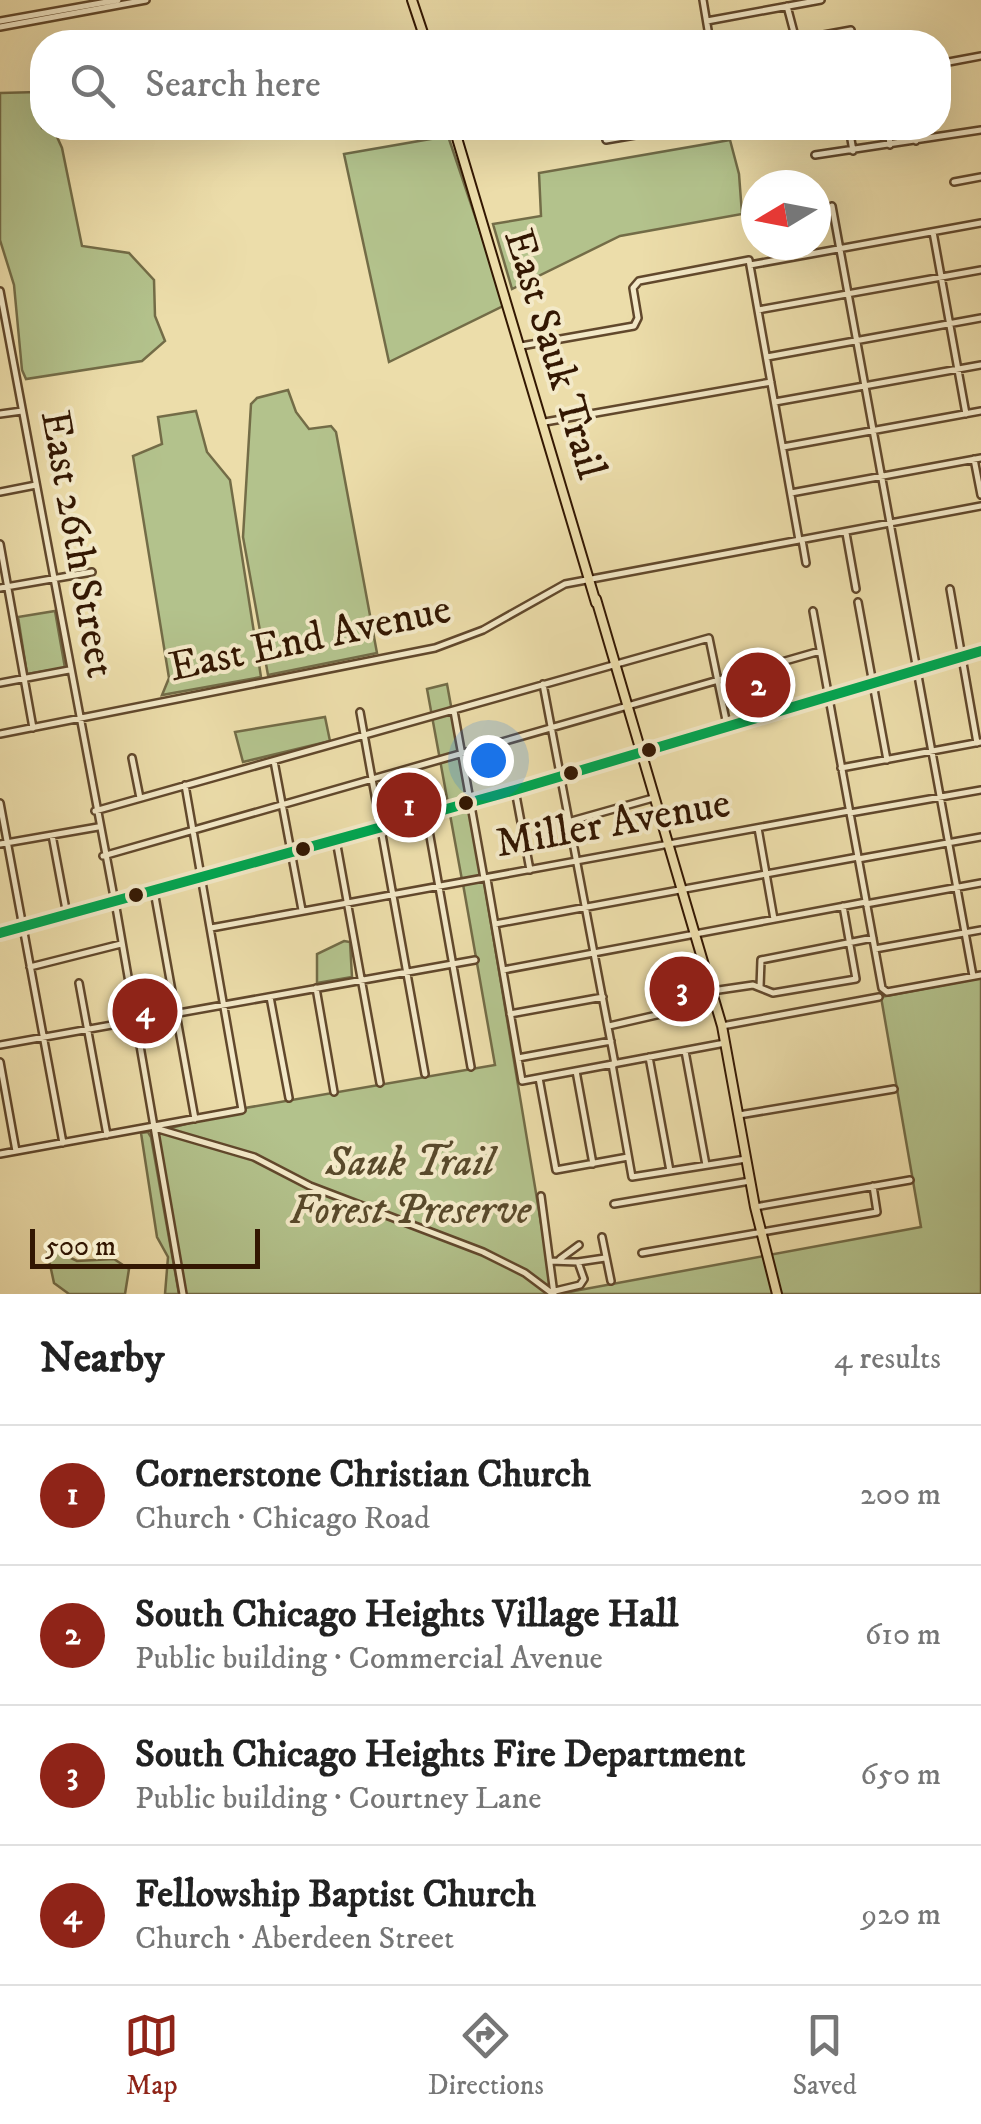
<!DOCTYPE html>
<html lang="en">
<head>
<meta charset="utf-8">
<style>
	body { margin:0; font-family:"IM FELL DW Pica",serif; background:#f6f6f6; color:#222 }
	.compass { position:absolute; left:741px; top:170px; width:90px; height:90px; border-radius:50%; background:#fff; box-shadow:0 10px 40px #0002; rotate:260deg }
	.scale { position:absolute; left:30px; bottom:25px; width:230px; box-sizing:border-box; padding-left:10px; border:5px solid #331702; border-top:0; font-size:28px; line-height:35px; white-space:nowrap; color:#331702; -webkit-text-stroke:8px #f3e9c8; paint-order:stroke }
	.you { position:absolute; left:488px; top:760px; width:35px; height:35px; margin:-25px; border:8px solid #fff; border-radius:50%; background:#1a73e8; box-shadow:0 0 0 15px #1a73e833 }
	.badge { display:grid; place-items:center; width:65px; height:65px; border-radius:50%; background:#8f2418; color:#fff; font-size:32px; font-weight:700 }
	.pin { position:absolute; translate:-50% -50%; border:5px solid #fff; box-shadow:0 2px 10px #0006 }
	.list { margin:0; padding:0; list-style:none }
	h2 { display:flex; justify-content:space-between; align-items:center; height:130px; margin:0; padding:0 40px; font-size:42px }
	h2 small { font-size:32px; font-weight:400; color:#767676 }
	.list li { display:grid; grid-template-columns:65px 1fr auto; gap:30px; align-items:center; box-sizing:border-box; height:140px; padding:0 40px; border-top:2px solid #e0e0e0 }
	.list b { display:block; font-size:38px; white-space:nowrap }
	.list p { margin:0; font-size:32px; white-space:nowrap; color:#767676 }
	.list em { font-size:32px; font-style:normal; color:#767676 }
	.icon { flex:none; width:55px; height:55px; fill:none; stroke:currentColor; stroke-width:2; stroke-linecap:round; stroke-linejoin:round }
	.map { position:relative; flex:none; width:981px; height:1294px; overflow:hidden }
	.search { position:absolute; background:#fff; box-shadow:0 10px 40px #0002; left:30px; right:30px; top:30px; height:110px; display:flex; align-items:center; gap:25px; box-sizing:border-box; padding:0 35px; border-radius:40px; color:#767676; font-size:38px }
	.sheet { height:690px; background:#fff }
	nav { display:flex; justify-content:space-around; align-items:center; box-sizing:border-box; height:140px; border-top:2px solid #e0e0e0; background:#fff; font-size:28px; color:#767676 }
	nav a { display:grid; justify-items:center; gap:5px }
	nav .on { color:#8f2418 }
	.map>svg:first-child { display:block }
</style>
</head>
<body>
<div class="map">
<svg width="981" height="1294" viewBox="0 0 981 1294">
	<rect width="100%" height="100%" fill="#ecddaa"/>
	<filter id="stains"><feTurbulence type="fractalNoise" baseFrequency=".002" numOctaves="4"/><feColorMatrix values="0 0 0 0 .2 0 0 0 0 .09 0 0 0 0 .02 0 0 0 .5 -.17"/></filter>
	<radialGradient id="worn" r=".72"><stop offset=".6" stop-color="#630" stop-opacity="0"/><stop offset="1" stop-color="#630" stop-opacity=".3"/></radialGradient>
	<!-- green -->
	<path fill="#b3c28c" stroke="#736c47" stroke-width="2.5" d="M38 92 42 128H53L62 148 82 246 129 253 154 280 155 316 165 341 142 361 26 379 22 370 14 285 0 240V93Z
		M448 136 505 305 389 362 344 154Z
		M730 140 739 174 742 214 620 236 512 289 493 224 541 216 539 173Z
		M288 390 296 412 309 429 331 426 336 432 377 653 268 675 243 537 251 404 257 398Z
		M196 411 207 452 230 480 261 677 162 695 169 678 133 456 162 444 158 417Z
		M55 611 65 668 27 674 18 617Z
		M447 684 482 876 462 880 427 689Z
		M325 717 330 741 243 762 235 732Z
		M484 881 552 1289 534 1277 550 1294H184L156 1132 245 1108 495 1065 463 884Z
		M344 941 350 942 352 977 317 983V954Z
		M981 978V1294H558L921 1227 881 997Z
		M148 1132 151 1137 179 1294H165L168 1257 157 1237 141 1133Z
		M46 1246 77 1261 114 1259 129 1269 125 1294H69L54 1283Z"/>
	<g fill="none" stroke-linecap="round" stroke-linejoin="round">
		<!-- minor casing -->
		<g stroke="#61482c" stroke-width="10">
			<path id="minor" d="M703 0 710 42
				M787 6 796 40 851 30
				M0 21 118 0
				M707 21 821 0
				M0 27 146 0
				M938 64 981 56
				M849 128 853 151
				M888 128 890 145
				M914 128 916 141
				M606 140 676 128
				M815 155 981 130
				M954 182 981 177
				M832 206 973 976
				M933 232 966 414
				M750 265 981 223
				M0 291 117 913 183 1294
				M758 310 981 270
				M521 346 634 326 638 318 633 288 639 281 749 260 799 540
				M767 357 981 318
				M775 402 981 365
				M0 414 22 411
				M545 422 771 382
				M783 447 981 411
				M974 459 981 495
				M0 492 36 485
				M791 493 981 458
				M846 533 856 589
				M802 540 806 563
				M0 544 33 728
				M0 588 92 572
				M950 589 977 743
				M858 602 887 760
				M813 611 882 988 887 992 981 975
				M0 683 69 670
				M543 684 615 1064
				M454 711 484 878
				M360 712 425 1074
				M0 734 435 648 483 630 565 584 981 506
				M132 758 140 798
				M274 761 302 910
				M841 768 981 742
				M515 790 530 870
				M0 803 63 1143
				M95 811 709 638 727 725
				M850 813 981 790
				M426 814 471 1067
				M568 822 653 798
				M758 828 774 919
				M52 835 67 915
				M336 840 380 1083
				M0 844 98 827
				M103 856 820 651
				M858 859 981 837
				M487 879 522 1081 725 1043
				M154 891 195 1119
				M866 904 981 883
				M495 924 858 857
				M211 928 849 811
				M875 949 981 930
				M30 967 121 944
				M503 970 866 902
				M79 983 107 1135
				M760 987 761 960 873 938
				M316 988 334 1092
				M712 991 753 985 773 993 856 979 843 906
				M270 997 289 1098
				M510 1014 603 997
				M609 1026 674 1011
				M722 1026 879 997
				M0 1045 475 960
				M685 1051 706 1165
				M649 1057 670 1171
				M518 1058 611 1041
				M0 1062 16 1151
				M612 1064 632 1177 746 1159
				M576 1071 593 1164
				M539 1078 556 1170 628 1157
				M739 1115 894 1089
				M155 1128 254 1157 310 1186 483 1252 525 1273 553 1294
				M0 1154 242 1110 185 785
				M541 1196 554 1294
				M614 1204 750 1181
				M755 1207 910 1180
				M602 1237 611 1281
				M642 1253 877 1212 873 1186
				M560 1259 579 1245
				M550 1261 578 1262 584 1279 580 1285 555 1291
				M578 1262 605 1258"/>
		</g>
		<!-- major casing -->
		<g stroke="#331702" stroke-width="12">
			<path id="major" d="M412 0 426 42
				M454 128 596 603
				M596 599 722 1026 755 1207 777 1294
				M0 933 515 790 981 651"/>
		</g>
		<!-- minor -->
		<use href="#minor" stroke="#f3e9c8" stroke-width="5"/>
		<!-- major -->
		<use href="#major" stroke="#ecddaa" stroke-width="8"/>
		<!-- bus-1 casing -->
		<g stroke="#f3e9c8" stroke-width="18">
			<path id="bus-1" d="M0 933 515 790 981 651"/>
		</g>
		<!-- bus-1 -->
		<use href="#bus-1" stroke="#00a651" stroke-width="10"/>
	</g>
	<!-- markers -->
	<g fill="#331702" stroke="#f3e9c8" stroke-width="4">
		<circle cx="649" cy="750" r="9"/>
		<circle cx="571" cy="773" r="9"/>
		<circle cx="466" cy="803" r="9"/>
		<circle cx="303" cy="849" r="9"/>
		<circle cx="136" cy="895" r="9"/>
	</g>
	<g text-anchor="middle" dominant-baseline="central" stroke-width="8" stroke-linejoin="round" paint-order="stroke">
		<!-- street labels -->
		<g font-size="42" fill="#331702" stroke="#f3e9c8">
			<text transform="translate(554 354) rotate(73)">East Sauk Trail</text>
			<text transform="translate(77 544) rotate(80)">East 26th Street</text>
			<text transform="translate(310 639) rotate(-12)">East End Avenue</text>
			<text transform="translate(613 824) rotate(-10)">Miller Avenue</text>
		</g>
		<!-- park labels -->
		<g font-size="42" font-style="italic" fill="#594a2b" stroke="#f3e9c8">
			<text x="410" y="1163">Sauk Trail<tspan x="410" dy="48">Forest Preserve</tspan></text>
		</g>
	</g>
	<rect width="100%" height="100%" filter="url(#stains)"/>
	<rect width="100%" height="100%" fill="url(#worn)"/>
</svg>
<svg class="compass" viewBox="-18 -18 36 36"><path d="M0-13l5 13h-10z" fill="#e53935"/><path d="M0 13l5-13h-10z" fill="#767676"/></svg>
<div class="scale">500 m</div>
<div class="you"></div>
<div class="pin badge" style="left:409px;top:805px">1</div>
<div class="pin badge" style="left:758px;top:685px">2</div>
<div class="pin badge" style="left:682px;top:989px">3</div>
<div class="pin badge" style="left:145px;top:1011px">4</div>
<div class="search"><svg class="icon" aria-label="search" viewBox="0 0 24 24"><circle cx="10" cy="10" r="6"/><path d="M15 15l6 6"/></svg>Search here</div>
</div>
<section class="sheet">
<h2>Nearby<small>4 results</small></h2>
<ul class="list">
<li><span class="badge">1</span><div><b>Cornerstone Christian Church</b><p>Church · Chicago Road</p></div><em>200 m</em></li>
<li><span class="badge">2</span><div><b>South Chicago Heights Village Hall</b><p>Public building · Commercial Avenue</p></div><em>610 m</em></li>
<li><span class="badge">3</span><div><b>South Chicago Heights Fire Department</b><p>Public building · Courtney Lane</p></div><em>650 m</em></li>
<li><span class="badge">4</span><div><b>Fellowship Baptist Church</b><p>Church · Aberdeen Street</p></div><em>920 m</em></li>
</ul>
</section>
<nav>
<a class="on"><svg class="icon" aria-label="map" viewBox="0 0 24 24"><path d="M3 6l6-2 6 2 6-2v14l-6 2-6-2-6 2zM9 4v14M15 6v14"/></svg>Map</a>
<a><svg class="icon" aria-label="directions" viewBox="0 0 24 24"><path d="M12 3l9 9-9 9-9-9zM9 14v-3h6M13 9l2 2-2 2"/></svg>Directions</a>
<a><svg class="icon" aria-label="saved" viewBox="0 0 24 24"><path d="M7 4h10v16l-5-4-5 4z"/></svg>Saved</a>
</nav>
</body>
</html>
